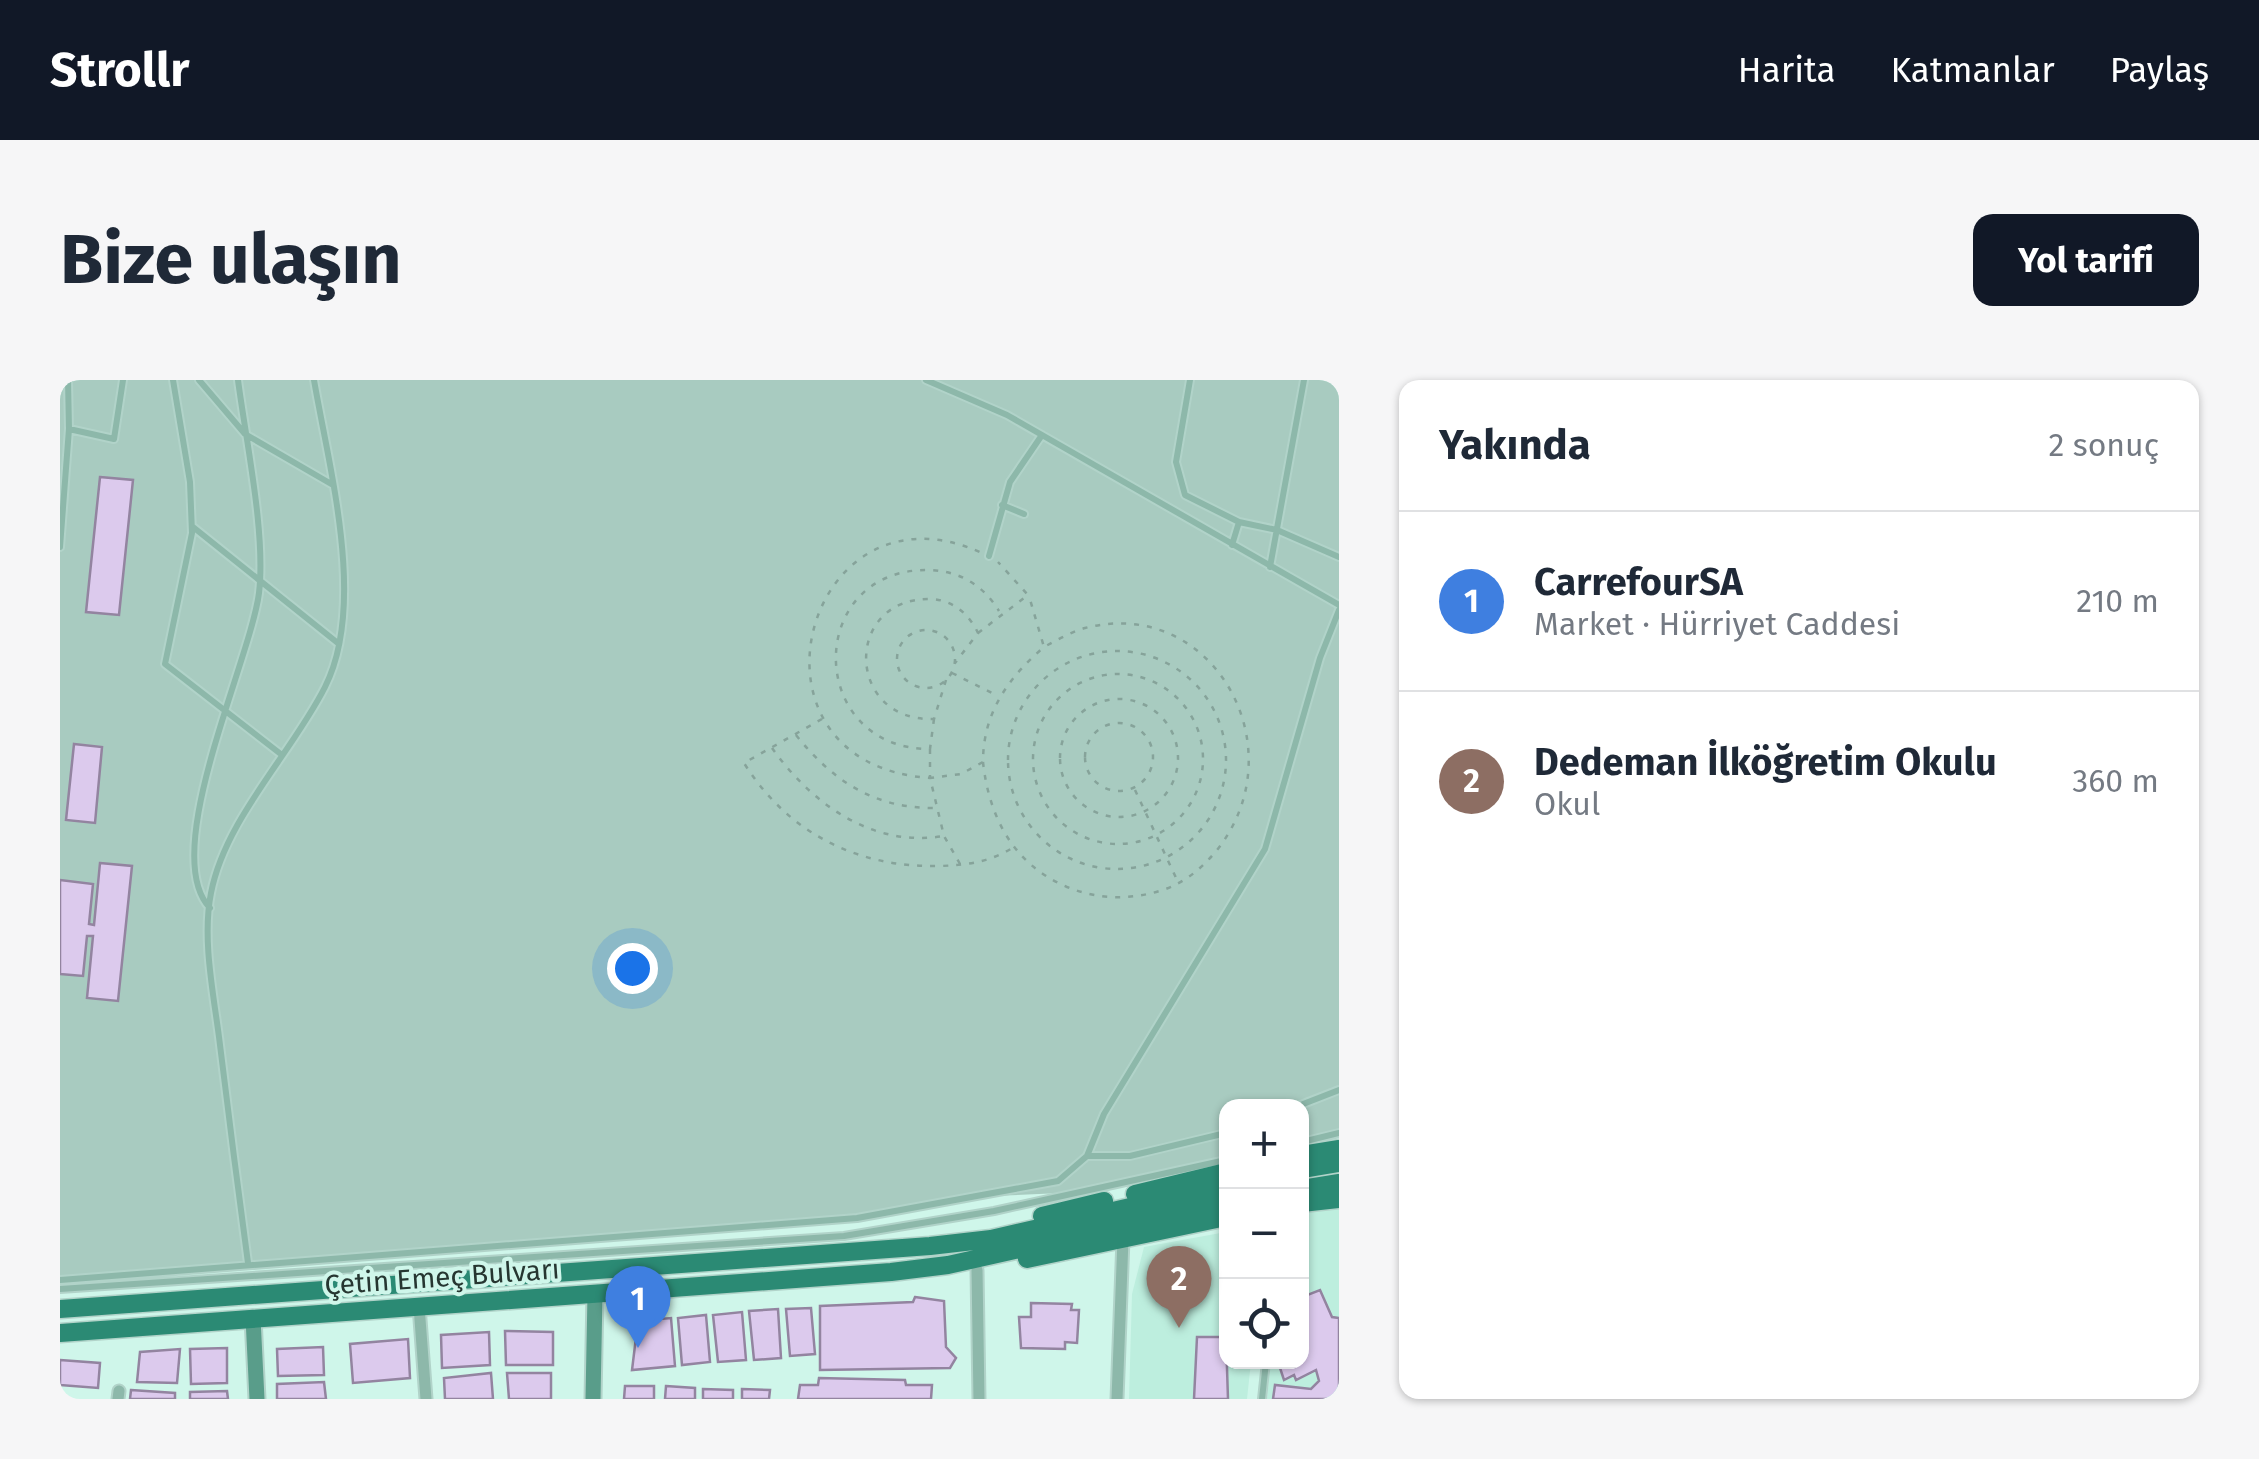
<!DOCTYPE html>
<html lang="tr">
<head>
<meta charset="utf-8">
<style>
	body { margin:0; font-family:"Fira Sans",sans-serif; background:#f6f6f7; color:#1f2937 }
	.controls { position:absolute; right:30px; bottom:30px; display:grid; overflow:hidden; border-radius:20px; box-shadow:0 2px 8px #0004 }
	.controls button { width:90px; height:90px; display:grid; place-items:center; padding:0; border:0; border-bottom:2px solid #e0e1e3; background:#fff; color:#1f2937; font:50px sans-serif }
	.you { position:absolute; left:572px; top:588px; width:35px; height:35px; margin:-25px; border:8px solid #fff; border-radius:50%; background:#1a73e8; box-shadow:0 0 0 15px #1a73e833 }
	.badge { display:grid; place-items:center; width:65px; height:65px; border-radius:50%; background:#111827; color:#fff; font-size:32px; font-weight:700 }
	.pin { position:absolute; translate:-50% -82px; filter:drop-shadow(0 2px 5px #0008) }
	.pin::after { content:''; position:absolute; top:52px; width:35px; height:30px; background:inherit; clip-path:polygon(0 0,100% 0,50% 100%) }
	.list { margin:0; padding:0; list-style:none }
	h2 { display:flex; justify-content:space-between; align-items:center; height:130px; margin:0; padding:0 40px; font-size:42px }
	h2 small { font-size:32px; font-weight:400; color:#747a83 }
	.list li { display:grid; grid-template-columns:65px 1fr auto; gap:30px; align-items:center; box-sizing:border-box; height:180px; padding:0 40px; border-top:2px solid #e0e1e3 }
	.list b { display:block; font-size:38px; white-space:nowrap }
	.list p { margin:0; font-size:32px; white-space:nowrap; color:#747a83 }
	.list em { font-size:32px; font-style:normal; color:#747a83 }
	.icon { flex:none; width:55px; height:55px; fill:none; stroke:currentColor; stroke-width:2; stroke-linecap:round; stroke-linejoin:round }
	.map { position:relative; flex:none; width:1279px; height:1019px; overflow:hidden; border-radius:20px }
	header { display:flex; align-items:center; gap:60px; box-sizing:border-box; height:140px; padding:0 50px; background:#111827; color:#fff }
	header strong { font-size:48px }
	nav { display:flex; gap:55px; margin-inline-start:auto; font-size:35px }
	.intro { display:flex; align-items:center; justify-content:space-between; box-sizing:border-box; height:240px; padding:0 60px }
	h1 { margin:0; font-size:70px }
	.button { padding:25px 45px; border-radius:20px; background:#111827; color:#fff; font-size:35px; font-weight:700 }
	main { display:flex; gap:60px; padding:0 60px }
	aside { flex:1; background:#fff; border-radius:20px; box-shadow:0 2px 8px #0004 }
	.map>svg:first-child { display:block }
</style>
</head>
<body>
<header>
<strong>Strollr</strong>
<nav><a>Harita</a><a>Katmanlar</a><a>Paylaş</a></nav>
</header>
<div class="intro"><h1>Bize ulaşın</h1><a class="button">Yol tarifi</a></div>
<main>
<div class="map">
<svg width="1279" height="1019" viewBox="0 0 1279 1019">
	<rect width="100%" height="100%" fill="#cff6ea"/>
	<!-- built -->
	<path fill="#bdeede" d="M1279 829V1019H1207L1211 982H1242V833Z
		M1166 852V982H1191L1187 1019H1069L1072 914 1084 867Z"/>
	<!-- green -->
	<path fill="#a8cbc0" d="M0 0H1279V753L1242 762V726H1166V780L1025 812 933 816 797 838 0 900Z"/>
	<!-- building -->
	<path fill="#dccaed" stroke="#9384a0" stroke-width="2.5" d="M40 97 73 100 59 235 26 232Z
		M14 364 42 367 35 443 6 440Z
		M40 483 72 486 58 621 27 618 33 556H27L23 596 0 594V500L33 504 29 544 34 545Z
		M1260 910 1272 937 1279 938V1019H1213L1215 1005 1251 1009 1259 1001 1256 990 1236 1000 1234 995 1224 1000 1218 982H1242V917Z
		M855 917 884 921 886 967 896 978 890 988 760 990V926L853 922Z
		M971 923 1012 924 1011 930H1019L1017 963 1005 962V969L961 968 959 937H971Z
		M751 928 755 974 730 976 726 929Z
		M718 929 721 978 694 980 689 931Z
		M682 932 686 980 658 982 653 935Z
		M646 935 650 982 622 985 618 938Z
		M611 938 615 986 572 990 578 941Z
		M445 951 493 952V985H446Z
		M429 952 430 985 382 988 381 955Z
		M1137 957H1166L1168 1019H1134Z
		M348 959 350 998 293 1003 290 964Z
		M263 967 264 995 218 996 217 969Z
		M167 968V1003L131 1004 130 969Z
		M120 969 117 1003 77 1002 80 972Z
		M0 980 40 983 38 1008 0 1005Z
		M431 993 433 1019H385L384 998Z
		M447 993H491V1019H449Z
		M759 998 845 1000 846 1005H872L871 1019H738L740 1005H758Z
		M264 1002 266 1019H217V1004Z
		M565 1006H594V1019H564Z
		M606 1006 635 1008V1019H605Z
		M643 1009 673 1010V1019H643Z
		M682 1009 710 1010 709 1019H682Z
		M71 1010 115 1013V1019H70Z
		M167 1011 168 1019H130V1012Z"/>
	<g fill="none" stroke-linecap="round" stroke-linejoin="round">
		<!-- lane casing -->
		<g stroke="#b1d3c9" stroke-width="10">
			<path id="lane" d="M113 0 130 102 132 153 105 284 222 375
				M139 0 185 54 273 105
				M866 0 947 35 1279 225
				M1130 0 1116 82 1125 115 1179 142 1172 165
				M9 49 54 59 63 0
				M942 125 964 134
				M1179 142 1217 150 1279 177
				M133 147 279 264
				M0 167 9 49 8 0
				M929 176 950 102 982 55
				M1210 187 1244 0
				M150 528C98 474 190 282 199 213 206 154 186 61 178 0
				M1238 726 1279 710
				M1242 762 1279 753
				M1027 776H1070L1166 753
				M188 883C178 808 168 732 159 657 153 611 142 558 151 513 165 439 232 373 265 307 307 224 269 88 254 0
				M0 900 797 838 998 801 1027 776 1044 734 1205 469 1260 278 1279 230
				M0 909 784 856 934 831 1166 780
				M1202 1019 1206 982"/>
		</g>
		<!-- street casing -->
		<g stroke="#b1d3c9" stroke-width="15">
			<path id="street" d="M917 890 919 1019
				M359 926 366 1019
				M58 1019 59 1011
				M1057 1019 1063 859"/>
		</g>
		<!-- secondary casing -->
		<g stroke="#b1d3c9" stroke-width="19">
			<path id="secondary" d="M193 938 197 1019
				M533 1019 535 914"/>
		</g>
		<!-- primary casing -->
		<g stroke="#b1d3c9" stroke-width="21">
			<path id="primary" d="M1242 775 1279 769
				M1242 789 1279 783
				M1242 809 1279 803
				M1075 814 1166 792
				M1242 823 1279 819
				M982 836 1044 821
				M967 879 1166 837
				M0 929 870 866 931 859 1166 805
				M0 953 831 892 888 885 1166 823"/>
		</g>
		<!-- path -->
		<path stroke="#86a39a" stroke-width="2.5" stroke-dasharray="5 8" stroke-linecap="butt" d="M837 279a29 29 0 1 1 58 0a29 29 0 1 1-58 0Z
			M918 253 968 215 938 182
			M948 380a109 109 0 1 1 218 0a109 109 0 1 1-218 0Z
			M892 293 938 316
			M973 379a85 85 0 1 1 170 0a85 85 0 1 1-170 0Z
			M886 300 874 339C785 342 783 217 871 219 893 220 909 234 918 253L895 283
			M1000 378a59 59 0 1 1 118 0a59 59 0 1 1-118 0Z
			M762 339 684 383C728 453 797 488 880 486 908 485 930 482 954 467
			M874 339 870 369C745 369 744 187 870 190 900 191 924 206 939 231
			M1025 377a34 34 0 1 1 68 0a34 34 0 1 1-68 0Z
			M736 355C772 400 813 428 873 428
			M712 368C752 424 812 468 884 456
			M870 369V398C667 384 745 92 922 173
			M923 382C929 437 953 484 1007 507 1039 520 1071 520 1103 510 1126 502 1142 488 1157 470 1238 368 1153 215 1025 248 1011 252 997 260 984 267
			M1075 410 1118 502
			M900 484 884 456 870 398 901 394 923 382C923 333 948 298 984 267L969 216"/>
		<!-- lane -->
		<use href="#lane" stroke="#8db8aa" stroke-width="6"/>
		<!-- street -->
		<use href="#street" stroke="#8db8aa" stroke-width="11"/>
		<!-- secondary -->
		<use href="#secondary" stroke="#599d8a" stroke-width="15"/>
		<!-- primary -->
		<use href="#primary" stroke="#2b8a74" stroke-width="18"/>
	</g>
	<g text-anchor="middle" dominant-baseline="central" stroke-width="8" stroke-linejoin="round" paint-order="stroke">
		<!-- street labels -->
		<g font-size="28" fill="#263631" stroke="#cff6ea">
			<text transform="translate(382 897) rotate(-4)">Çetin Emeç Bulvarı</text>
		</g>
	</g>
</svg>
<div class="controls">
<button>+</button>
<button>−</button>
<button><svg class="icon" aria-label="locate" viewBox="0 0 24 24"><circle cx="12" cy="12" r="6"/><path d="M12 2v4M12 18v4M2 12h4M18 12h4"/></svg></button>
</div>
<div class="you"></div>
<div class="pin badge" style="left:578px;top:968px;background:#3f7fe0">1</div>
<div class="pin badge" style="left:1119px;top:948px;background:#8d6e63">2</div>
</div>
<aside>
<h2>Yakında<small>2 sonuç</small></h2>
<ul class="list">
<li><span class="badge" style="background:#3f7fe0">1</span><div><b>CarrefourSA</b><p>Market · Hürriyet Caddesi</p></div><em>210 m</em></li>
<li><span class="badge" style="background:#8d6e63">2</span><div><b>Dedeman İlköğretim Okulu</b><p>Okul</p></div><em>360 m</em></li>
</ul>
</aside>
</main>
</body>
</html>
